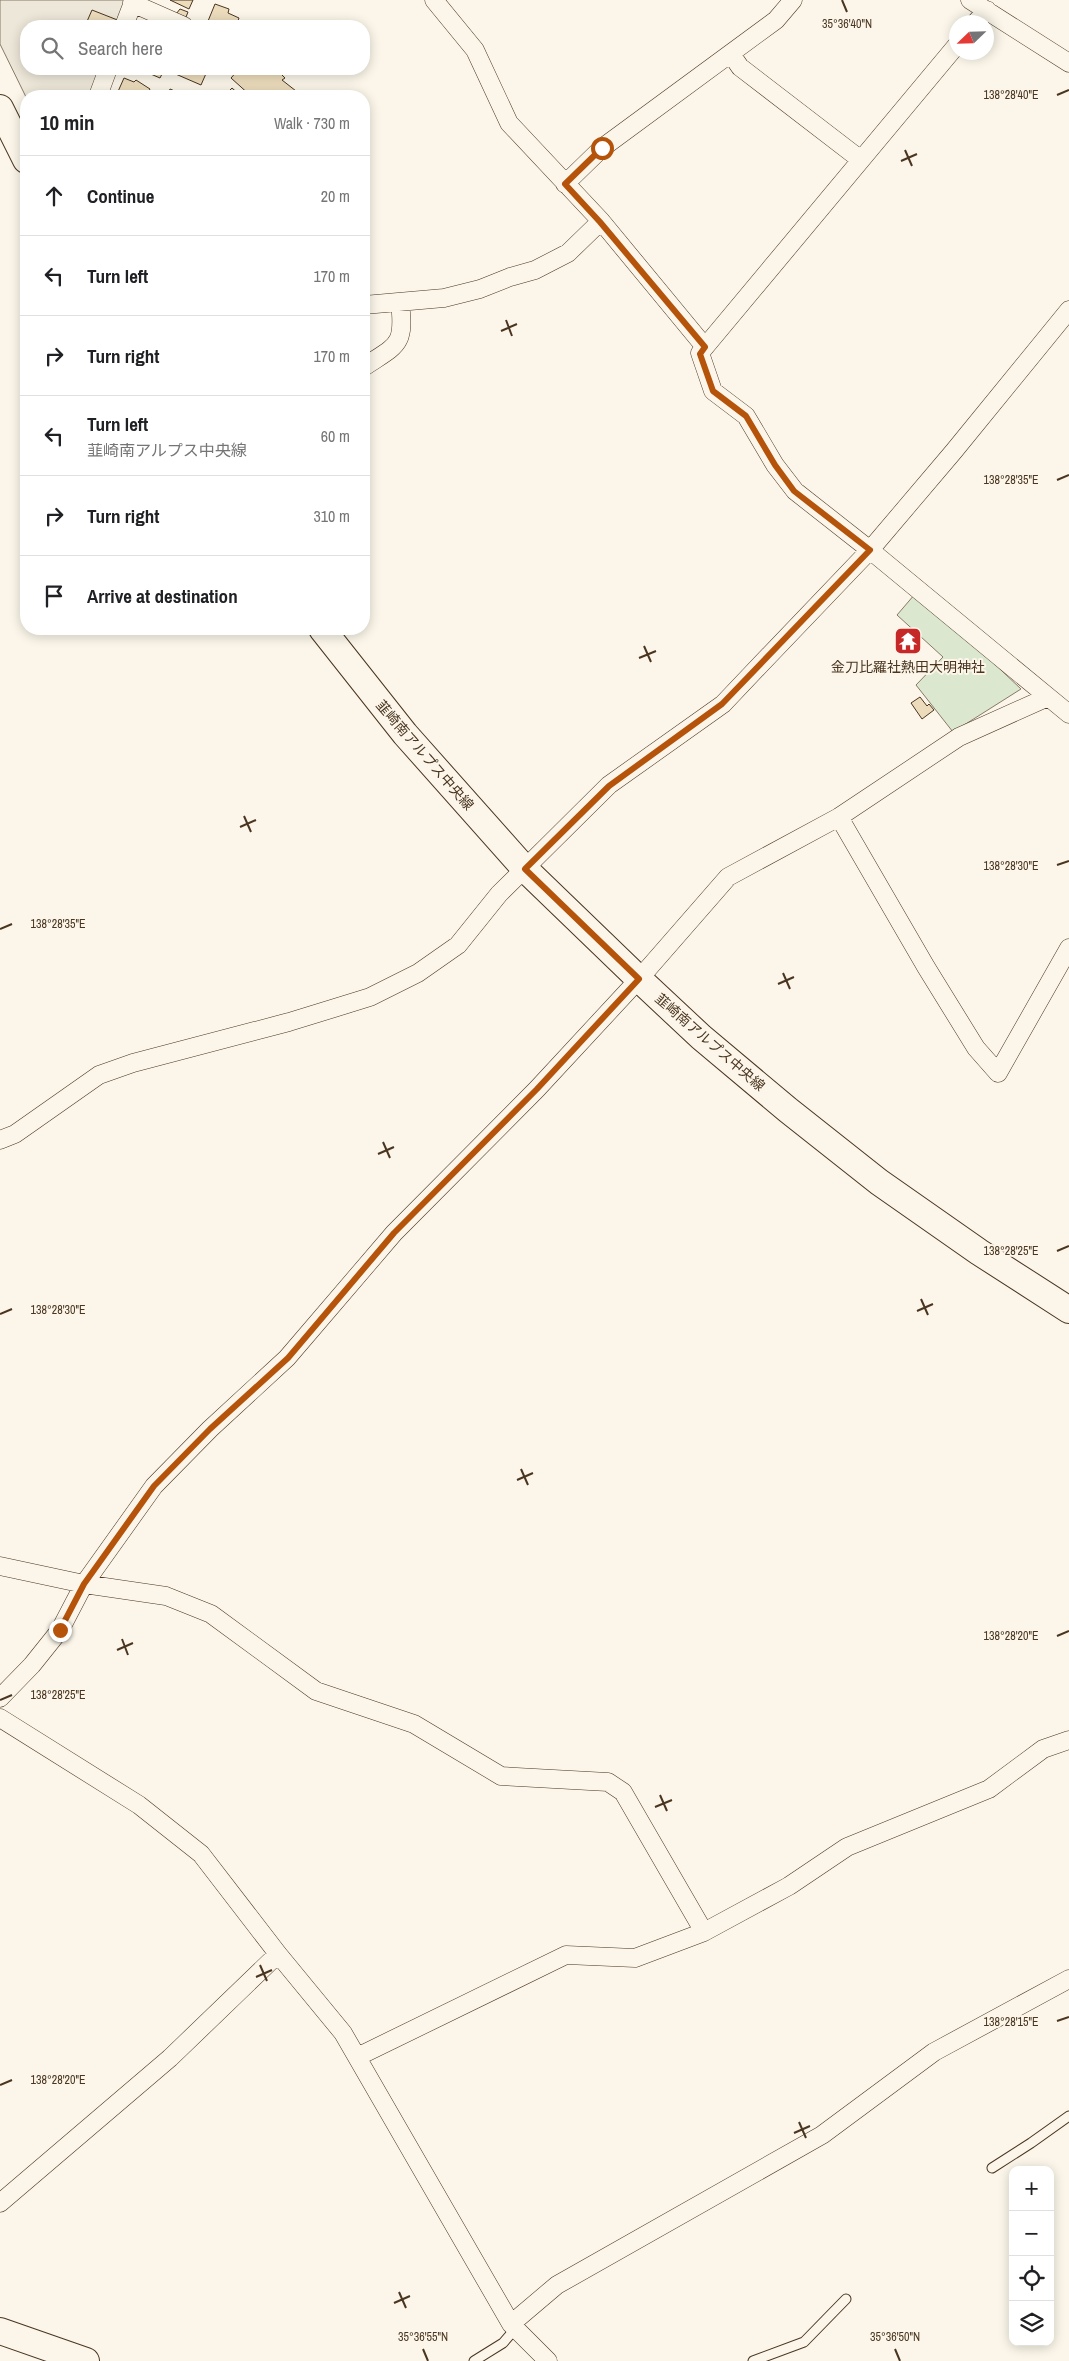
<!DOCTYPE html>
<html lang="en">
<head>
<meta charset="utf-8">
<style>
	body { margin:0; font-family:"Archivo Narrow","Noto Sans JP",sans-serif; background:#f6f6f6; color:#202124 }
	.controls { position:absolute; right:15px; bottom:15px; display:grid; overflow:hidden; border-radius:10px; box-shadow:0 2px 12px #0003 }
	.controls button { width:45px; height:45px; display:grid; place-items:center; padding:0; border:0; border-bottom:1px solid #e0e0e0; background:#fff; color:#202124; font:25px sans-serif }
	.compass { position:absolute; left:949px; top:15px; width:45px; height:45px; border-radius:50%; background:#fff; box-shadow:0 2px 12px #0003; rotate:247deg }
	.stop { position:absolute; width:15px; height:15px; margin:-11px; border:4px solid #b45309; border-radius:50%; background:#fff }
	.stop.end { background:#b45309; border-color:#fff; box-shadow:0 1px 5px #0008 }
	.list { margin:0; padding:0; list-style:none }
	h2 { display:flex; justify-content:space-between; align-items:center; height:65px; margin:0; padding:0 20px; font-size:21px }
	h2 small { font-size:16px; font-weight:400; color:#757577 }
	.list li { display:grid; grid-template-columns:32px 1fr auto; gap:15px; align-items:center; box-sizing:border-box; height:80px; padding:0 20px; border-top:1px solid #e0e0e0 }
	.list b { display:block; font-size:19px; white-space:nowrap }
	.list p { margin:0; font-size:16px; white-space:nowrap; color:#757577 }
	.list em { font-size:16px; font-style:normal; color:#757577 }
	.icon { flex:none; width:28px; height:28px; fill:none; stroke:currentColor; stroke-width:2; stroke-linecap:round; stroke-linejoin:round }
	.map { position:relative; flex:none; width:1069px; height:2361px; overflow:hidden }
	.search { position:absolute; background:#fff; box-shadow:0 2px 12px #0003; left:20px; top:20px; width:350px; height:55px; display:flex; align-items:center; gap:12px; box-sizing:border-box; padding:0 18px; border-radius:20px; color:#757577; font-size:19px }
	.panel { position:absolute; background:#fff; box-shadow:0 2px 12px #0003; left:20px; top:90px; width:350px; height:545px; border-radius:20px }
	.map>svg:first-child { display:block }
</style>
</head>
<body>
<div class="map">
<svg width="1069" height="2361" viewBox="0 0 1069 2361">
	<rect width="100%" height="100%" fill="#fbf6e9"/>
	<!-- green -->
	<path fill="#dce7d0" stroke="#887966" d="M915 594 965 636 1021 689 953 732 916 685 943 657 897 615Z"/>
	<!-- parking -->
	<path fill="#ede7d9" stroke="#887966" d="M0 0H130L120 26H26V69H104L94 96 26 97 0 44Z"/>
	<!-- building -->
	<path fill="#ecdcbc" stroke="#4a3520" d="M170 0H193L189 9Z
		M215 4 229 9 228 13 239 18 236 26H206Z
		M180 9 188 12 186 17 176 14Z
		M92 10 120 21 117 26H85Z
		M148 69H155L163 72 160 78 146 72Z
		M173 69H208L201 85 171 72Z
		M239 69H276L285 78 282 80 296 91 291 96H251L231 78Z
		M124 78 134 82 136 80 150 89 146 96H116Z
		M232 88 241 96H224Z
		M170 89 184 95V96H167Z
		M911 631 918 642 904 651 898 640Z
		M920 697 927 706 929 704 934 710 922 719 911 703Z"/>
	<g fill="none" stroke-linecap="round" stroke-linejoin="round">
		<!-- service casing -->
		<g stroke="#4a3520" stroke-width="11">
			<path id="service" d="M992 2168 1031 2143 1069 2116
				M474 2361 503 2343 515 2329
				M753 2361 804 2342 846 2299"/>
		</g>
		<!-- minor casing -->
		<g stroke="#4a3520" stroke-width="19">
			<path id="minor" d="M434 0 475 50 509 123 601 221 705 347
				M970 0 1069 63
				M132 3 184 26
				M976 22 987 10
				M124 26 134 0
				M956 46 700 353 713 391 746 416 775 465 795 491 870 550 1069 714
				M731 54 740 67 861 160
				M98 96 108 69
				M565 184 602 148 776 20 793 0
				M364 305 444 298 480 289 510 277 535 270 568 253 601 221
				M364 367C398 344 405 346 400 302
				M839 817 926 967 976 1048 998 1073 1069 948
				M0 1140 15 1134 99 1075 133 1063 289 1022 370 997 418 973 458 945 499 894 609 785 723 704 760 665 870 550 954 451 1069 310
				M0 1566 84 1584 166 1596 211 1614 316 1691 414 1724 501 1776 608 1782 623 1792 704 1932
				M0 1698 32 1665 60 1630 84 1584 154 1486 210 1429 287 1358 394 1233 537 1089 639 979 728 877 839 817 959 737 1048 697
				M0 1718 139 1805 201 1854 278 1954 343 2033 511 2324 548 2361
				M357 2057 566 1955 635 1958 704 1932 789 1886 847 1847 989 1789 1043 1749 1069 1740
				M0 2203 170 2058 278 1954
				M511 2324 557 2285 822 2135 934 2052 1069 1979"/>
		</g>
		<!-- primary casing -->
		<g stroke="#4a3520" stroke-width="28">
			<path id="primary" d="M0 108 26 160
				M322 629 405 734 525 869 639 979 701 1037 788 1110 879 1182 979 1252 1069 1310
				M0 2331 86 2361"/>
		</g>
		<!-- service -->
		<use href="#service" stroke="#fbf6e9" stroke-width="9"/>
		<!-- minor -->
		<use href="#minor" stroke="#fbf6e9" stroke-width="18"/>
		<!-- primary -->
		<use href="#primary" stroke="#fbf6e9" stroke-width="26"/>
	</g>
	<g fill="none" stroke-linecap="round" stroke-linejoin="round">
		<!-- route -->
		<path stroke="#b45309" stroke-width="6" d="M60 1630 84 1584 154 1486 210 1429 288 1358 394 1233 537 1089 639 979 525 869 609 786 722 704 870 550 794 491 775 465 746 416 713 391 700 354 705 347 600 222 565 184 602 148"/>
	</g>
	<!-- ticks -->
	<path fill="none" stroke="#4a3520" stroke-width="2" d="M842 0 847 12M1057 95 1069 90M905 150 912 166M901 161 917 154M506 320 512 336M501 331 517 324M1057 480 1069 475M644 646 651 662M639 658 656 651M244 816 251 832M240 827 256 820M1057 865 1069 861M0 929 12 924M783 973 790 989M778 984 794 977M383 1142 390 1158M378 1154 394 1147M1057 1251 1069 1246M921 1299 928 1315M917 1311 933 1304M0 1314 12 1309M521 1469 528 1485M517 1480 533 1473M1057 1636 1069 1631M122 1639 128 1655M117 1650 133 1643M0 1700 12 1695M660 1795 667 1811M655 1807 672 1800M260 1965 267 1981M256 1977 272 1970M1057 2021 1069 2017M0 2085 12 2080M799 2122 806 2138M794 2133 810 2126M399 2292 406 2308M394 2303 410 2296M423 2349 428 2361M895 2349 900 2361"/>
	<!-- icons -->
	<defs>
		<g id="temple-square" transform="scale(1.4375)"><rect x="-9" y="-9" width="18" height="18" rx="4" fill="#c62828" stroke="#fbf6e9"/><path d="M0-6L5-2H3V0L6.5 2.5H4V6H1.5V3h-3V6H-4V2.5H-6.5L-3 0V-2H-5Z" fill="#fff"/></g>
	</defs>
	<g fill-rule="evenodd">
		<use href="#temple-square" x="908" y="641"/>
	</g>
	<g text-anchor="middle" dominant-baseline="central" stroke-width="4" stroke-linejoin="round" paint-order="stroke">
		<!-- poi labels -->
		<g font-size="14" fill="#4a3520" stroke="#fbf6e9">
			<text x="908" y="667">金刀比羅社熱田大明神社</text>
		</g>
		<!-- street labels -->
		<g font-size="14" fill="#4a3520" stroke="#fbf6e9">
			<text transform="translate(425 755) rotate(49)">韮崎南アルプス中央線</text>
			<text transform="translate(710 1042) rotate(41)">韮崎南アルプス中央線</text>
		</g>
	</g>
	<g font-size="12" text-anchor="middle" fill="#4a3520" stroke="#fbf6e9" stroke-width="4" stroke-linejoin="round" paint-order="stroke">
		<text x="847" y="28">35°36'40"N</text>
		<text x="1011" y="99">138°28'40"E</text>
		<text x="1011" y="484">138°28'35"E</text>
		<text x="1011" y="870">138°28'30"E</text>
		<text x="58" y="928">138°28'35"E</text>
		<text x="1011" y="1255">138°28'25"E</text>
		<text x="58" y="1314">138°28'30"E</text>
		<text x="1011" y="1640">138°28'20"E</text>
		<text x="58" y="1699">138°28'25"E</text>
		<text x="1011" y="2026">138°28'15"E</text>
		<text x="58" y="2084">138°28'20"E</text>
		<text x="423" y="2341">35°36'55"N</text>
		<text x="895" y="2341">35°36'50"N</text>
	</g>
</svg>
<div class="controls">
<button>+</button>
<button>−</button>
<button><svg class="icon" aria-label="locate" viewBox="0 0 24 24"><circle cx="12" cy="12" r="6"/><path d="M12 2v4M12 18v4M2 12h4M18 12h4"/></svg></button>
<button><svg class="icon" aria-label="layers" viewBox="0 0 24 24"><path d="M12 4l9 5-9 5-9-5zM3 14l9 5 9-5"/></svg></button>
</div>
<svg class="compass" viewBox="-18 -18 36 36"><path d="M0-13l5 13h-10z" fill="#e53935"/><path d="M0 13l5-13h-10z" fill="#757577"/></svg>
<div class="stop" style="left:602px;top:148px"></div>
<div class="stop end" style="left:60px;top:1630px"></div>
<div class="search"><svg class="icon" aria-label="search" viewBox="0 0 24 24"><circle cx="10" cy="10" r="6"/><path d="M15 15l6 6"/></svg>Search here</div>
<section class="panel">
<h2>10 min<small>Walk · 730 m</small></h2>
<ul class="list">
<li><svg class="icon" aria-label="ahead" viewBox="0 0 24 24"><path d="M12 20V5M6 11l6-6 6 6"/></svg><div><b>Continue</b></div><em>20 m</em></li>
<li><svg class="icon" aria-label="left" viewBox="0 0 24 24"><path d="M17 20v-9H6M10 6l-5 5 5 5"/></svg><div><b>Turn left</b></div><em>170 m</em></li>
<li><svg class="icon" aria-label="right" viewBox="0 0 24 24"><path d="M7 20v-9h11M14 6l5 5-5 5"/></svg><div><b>Turn right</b></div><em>170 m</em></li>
<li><svg class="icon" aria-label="left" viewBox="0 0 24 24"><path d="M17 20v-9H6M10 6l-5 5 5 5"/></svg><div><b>Turn left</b><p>韮崎南アルプス中央線</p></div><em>60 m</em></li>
<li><svg class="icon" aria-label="right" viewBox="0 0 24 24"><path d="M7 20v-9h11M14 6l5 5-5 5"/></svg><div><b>Turn right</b></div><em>310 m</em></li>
<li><svg class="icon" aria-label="arrive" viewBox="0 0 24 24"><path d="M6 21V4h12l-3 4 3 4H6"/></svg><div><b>Arrive at destination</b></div></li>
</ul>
</section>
</div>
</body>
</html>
